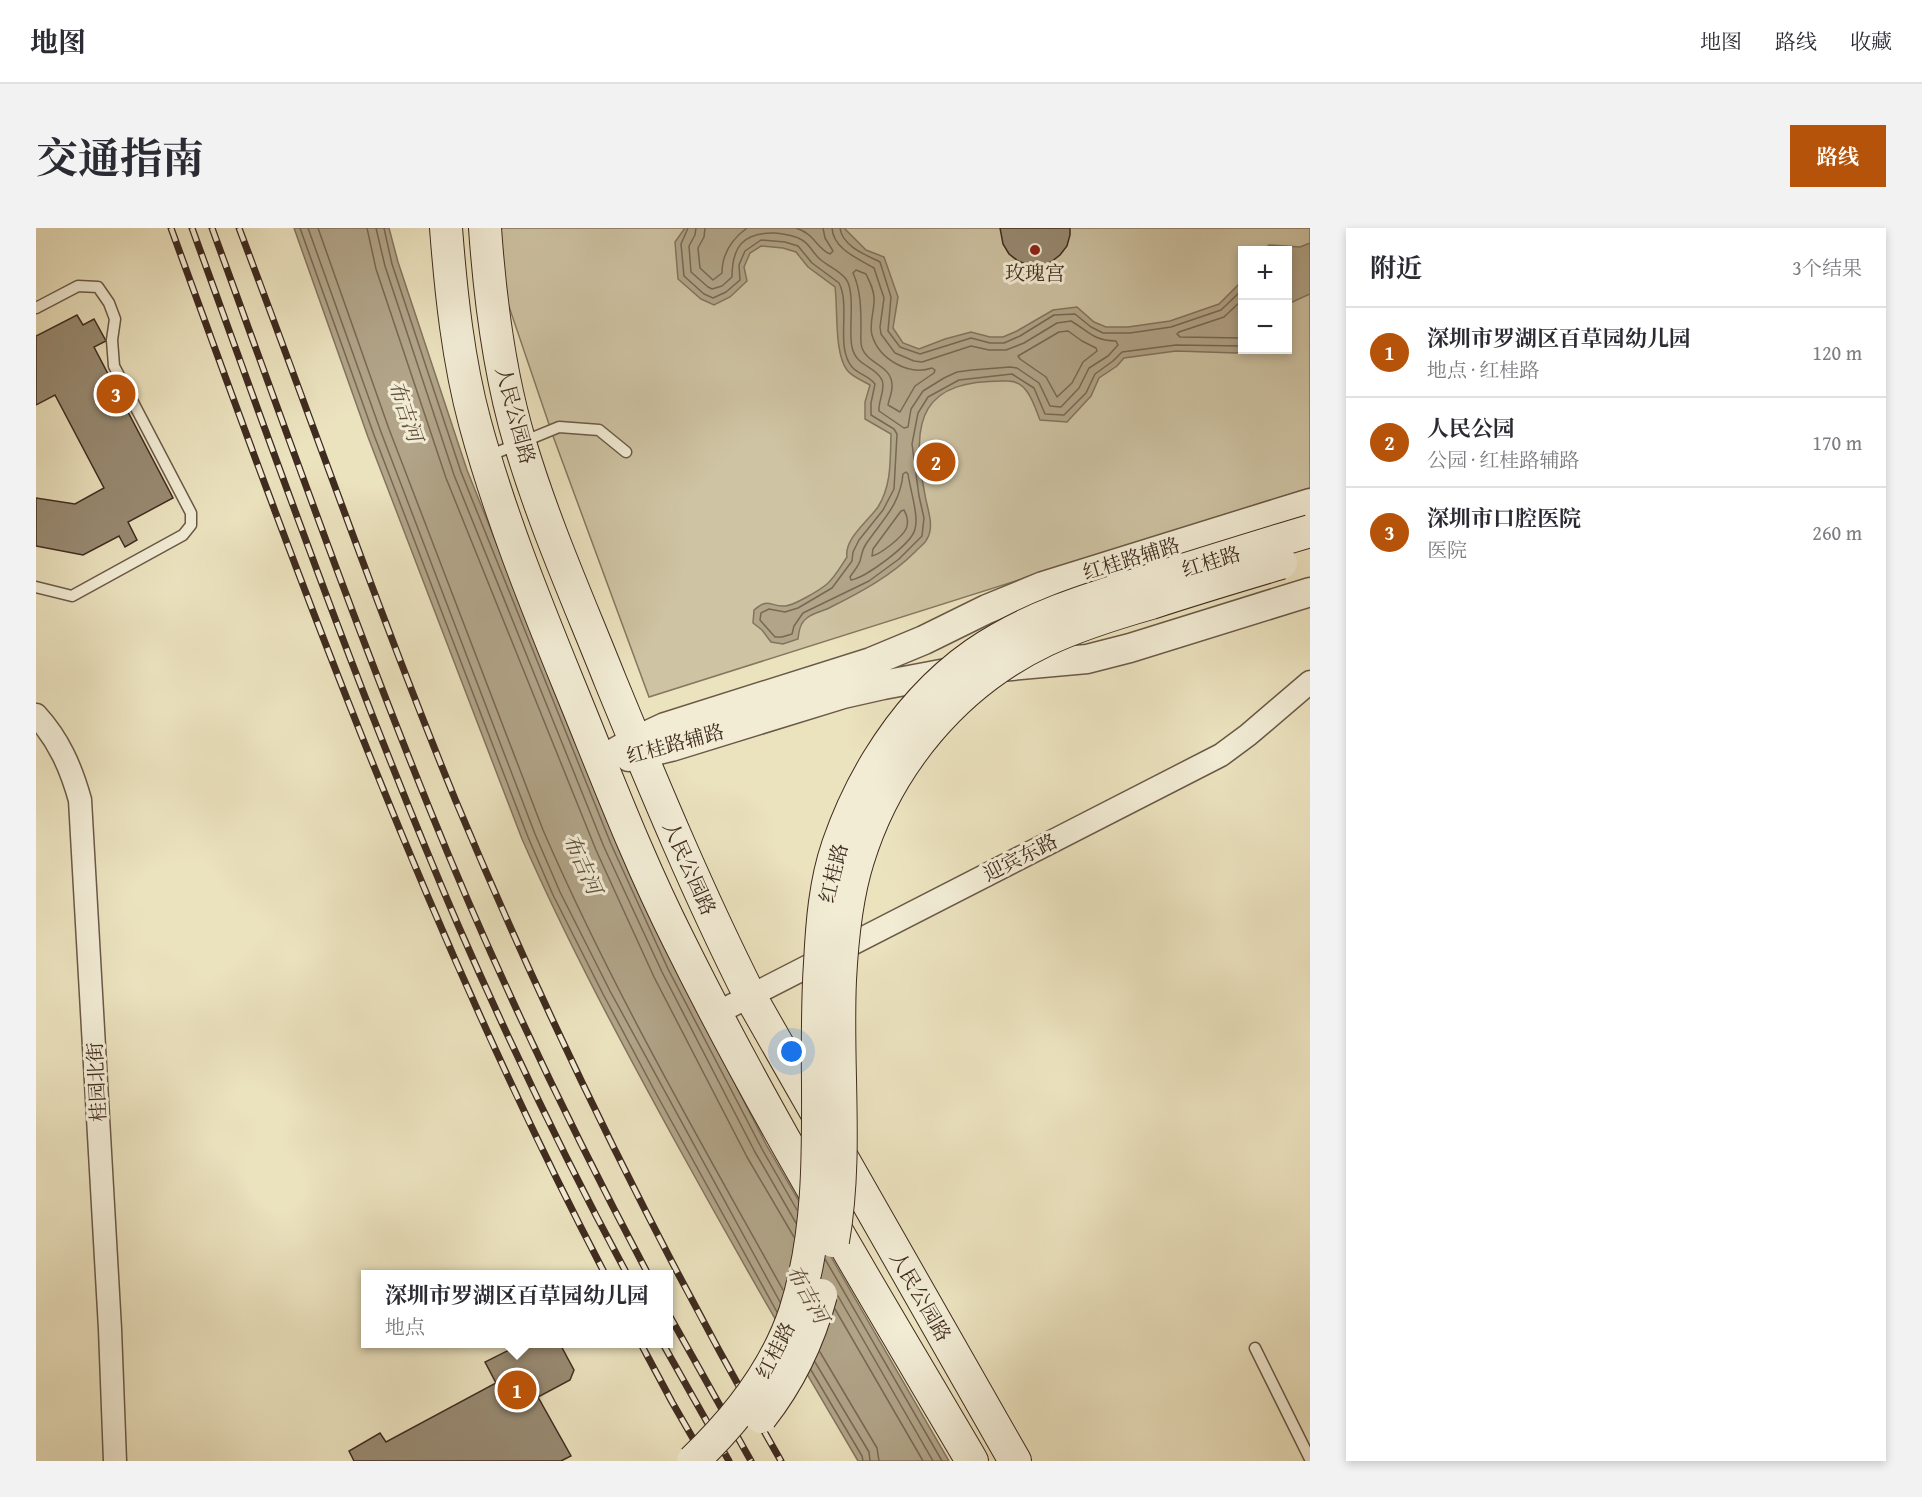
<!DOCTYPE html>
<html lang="zh">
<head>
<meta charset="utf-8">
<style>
	body { margin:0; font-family:"Gentium Book Plus","Noto Serif SC",serif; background:#f2f2f3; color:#2b2b33 }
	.controls { position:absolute; right:18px; top:18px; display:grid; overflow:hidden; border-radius:0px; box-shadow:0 3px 9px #0003 }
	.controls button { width:54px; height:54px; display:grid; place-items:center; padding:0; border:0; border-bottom:2px solid #e1e1e2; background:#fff; color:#2b2b33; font:30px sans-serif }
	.you { position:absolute; left:756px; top:824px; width:21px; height:21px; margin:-15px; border:4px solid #fff; border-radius:50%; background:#1a73e8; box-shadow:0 0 0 9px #1a73e833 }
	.badge { display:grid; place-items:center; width:39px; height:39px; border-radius:50%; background:#b45309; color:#fff; font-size:20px; font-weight:700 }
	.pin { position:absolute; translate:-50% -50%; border:3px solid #fff; box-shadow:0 2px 6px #0006 }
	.popup { position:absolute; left:325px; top:1042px; width:312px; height:78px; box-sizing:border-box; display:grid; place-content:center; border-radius:0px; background:#fff; filter:drop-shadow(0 2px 4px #0005); font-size:20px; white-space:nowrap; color:#7c7c81 }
	.popup b { font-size:22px; color:#2b2b33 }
	.popup::after { content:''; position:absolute; left:50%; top:100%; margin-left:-12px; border:12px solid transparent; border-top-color:#fff }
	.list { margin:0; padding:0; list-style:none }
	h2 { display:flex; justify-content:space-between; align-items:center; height:78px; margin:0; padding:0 24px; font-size:26px }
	h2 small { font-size:20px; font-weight:400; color:#7c7c81 }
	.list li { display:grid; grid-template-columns:39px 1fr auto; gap:18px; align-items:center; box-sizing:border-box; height:90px; padding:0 24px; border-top:2px solid #e1e1e2 }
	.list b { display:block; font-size:22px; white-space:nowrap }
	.list p { margin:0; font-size:20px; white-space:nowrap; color:#7c7c81 }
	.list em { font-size:20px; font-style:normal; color:#7c7c81 }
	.map { position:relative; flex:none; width:1274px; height:1233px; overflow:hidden; border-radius:0px }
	header { display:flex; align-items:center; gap:36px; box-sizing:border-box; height:84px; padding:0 30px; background:#fff; border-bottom:2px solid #e1e1e2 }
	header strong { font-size:28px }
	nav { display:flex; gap:33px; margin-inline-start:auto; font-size:21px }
	.intro { display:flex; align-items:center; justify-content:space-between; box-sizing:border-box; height:144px; padding:0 36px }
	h1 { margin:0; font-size:42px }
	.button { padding:15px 27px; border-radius:0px; background:#b45309; color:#fff; font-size:21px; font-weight:700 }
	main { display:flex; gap:36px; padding:0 36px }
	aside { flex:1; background:#fff; border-radius:0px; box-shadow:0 3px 9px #0003 }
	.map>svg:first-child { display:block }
</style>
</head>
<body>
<header>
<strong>地图</strong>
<nav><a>地图</a><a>路线</a><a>收藏</a></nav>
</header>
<div class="intro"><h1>交通指南</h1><a class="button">路线</a></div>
<main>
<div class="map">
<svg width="1274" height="1233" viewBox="0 0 1274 1233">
	<rect width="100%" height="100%" fill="#ebe2be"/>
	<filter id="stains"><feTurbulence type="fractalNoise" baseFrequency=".00333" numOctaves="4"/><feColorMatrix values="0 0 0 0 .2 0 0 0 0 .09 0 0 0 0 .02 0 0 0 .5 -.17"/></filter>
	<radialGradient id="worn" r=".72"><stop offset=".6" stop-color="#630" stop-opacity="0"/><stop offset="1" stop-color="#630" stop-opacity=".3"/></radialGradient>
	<!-- green -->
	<path fill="#cec3a3" stroke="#867761" stroke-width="1.5" fill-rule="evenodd" d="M464 0H1274V260L613 469 517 208 463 49ZM1206 22H1252V122H1206Z"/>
	<!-- water -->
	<path fill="#b1a488" stroke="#83745e" stroke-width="1.5" d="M258 0H353L362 34 431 242 580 614 638 738 731 918 913 1233H822C761 1130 702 1027 644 922 588 820 533 718 486 611L332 209Z
		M649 0H808L830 22 848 29 862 69 857 100 867 115 883 121 909 111 935 104 954 109H967L981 103 1017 82 1041 79 1058 94 1070 99H1092L1134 93 1183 76 1206 53V122H1221L1200 125 1140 123 1088 130 1081 138 1063 150 1055 168 1031 194 1004 192C998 177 992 153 972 153 885 151 874 190 889 267 891 280 899 298 891 311 889 316 882 320 879 324 855 348 825 364 795 379 788 383 777 385 771 390 764 395 763 403 762 411L747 416 735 414 726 402 717 395 718 382C733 369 734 379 749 378 757 378 784 362 791 356 799 349 805 338 811 329 808 311 832 293 842 279 856 256 854 232 855 206L829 191V174L834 157C827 153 815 148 811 142 798 125 802 81 799 59L772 39 760 24 747 20 725 18 714 25 708 39 711 53 694 69 678 77 665 71 642 51 639 14Z
		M1274 15V66L1254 75 1252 79V22H1228L1233 17 1264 19Z"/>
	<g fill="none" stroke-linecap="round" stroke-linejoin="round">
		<!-- shore -->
		<path stroke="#786854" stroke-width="1.5" d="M264 0 338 207 492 609 517 667 567 766 622 869 741 1084
			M272 0 345 204 499 606 524 664 574 763 744 1074
			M282 0 353 201 507 602C576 761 663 911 747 1062
			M331 0 340 41 410 250 560 622 618 749 711 929 758 1009
			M340 0 349 38 418 247 568 619 626 744 719 924 760 995
			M348 0 356 36 425 244 575 616 632 741 726 921 761 982
			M652 0 645 16 648 48 668 66 677 70 690 64 704 52 703 37 709 23 725 12 749 14 762 18 776 35 803 55C815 78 799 119 816 139 822 146 833 148 839 156L835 175V187L858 201 861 206 858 261 847 282 823 312 817 324 816 333 796 360 762 380 749 384 733 381 725 385 724 392 739 409H746L756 406 758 398 767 385 833 353 863 331 886 308 888 290 883 268 876 216 882 185 892 169 923 152 976 146 998 160 1009 186 1028 187 1050 165 1059 146 1077 133 1086 124 1140 117 1206 118
			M660 0 659 7 653 18 655 44 672 59 676 61 686 58 696 49C696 18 708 4 739 5 748 6 758 7 766 12 774 16 777 26 785 32 792 38 804 43 810 51 820 65 812 103 816 119 820 139 839 137 846 152 850 161 842 173 843 183L868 200 872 199 875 181 887 163 908 150 921 144 936 142 974 139 981 140 1003 155 1014 178 1025 179 1043 160 1053 140 1072 128 1082 117 1080 113C1056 112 1054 104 1035 93L1021 95 988 115 970 122H953L935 118 886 134 878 133 859 125 845 106 844 99 848 70 838 40C823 31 797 21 796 0
			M669 0 668 9 662 20 664 40 677 52 686 45C686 25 696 11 711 0
			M760 0C779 6 780 20 794 26L797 23 789 10 787 0
			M804 0C806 18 830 27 844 34L855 69 852 103 864 119 884 126 935 110 954 115H968L984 108 1018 87 1039 86 1055 99 1067 105H1094L1135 99 1185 82 1206 62
			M820 42 830 46C834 54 839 64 838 73 838 84 833 96 836 107 843 131 872 148 896 140L899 142 898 145 879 158 864 184 852 177C853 171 856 165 856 159 857 137 832 137 826 120 824 114 825 108 825 101 825 83 825 62 817 45Z
			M1206 72 1188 89 1143 104 1141 106 1144 109 1206 110
			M1032 103 1046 113 1060 120 1061 123 1047 134 1036 155 1021 169 1010 149 984 131 982 128 1023 104Z
			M870 244 872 246C874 261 883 288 879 301 876 316 829 350 815 352L814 349C817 344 822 339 824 333 826 326 826 322 830 316 847 291 864 277 867 246Z
			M868 282C871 287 873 295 870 301 866 309 845 326 836 328L837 321 865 283Z
			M789 1031 906 1233
			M802 1068 897 1233
			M799 1081 887 1233
			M784 1124 841 1220 843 1233
			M779 1134 833 1224 834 1233
			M775 1142 826 1228 827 1233"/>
	</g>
	<!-- building -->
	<path fill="#988a72" stroke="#3f2b1f" stroke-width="1.5" d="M964 0H1034V7L1031 18 1024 27 1015 34 1004 37H992L982 33 973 26 967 16Z
		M41 87 47 97 58 91 70 113 58 119 137 270 92 294 101 312 89 319 83 308 47 327 0 318V270L39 276 68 260 19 167 0 177V108Z
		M485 1116H524L538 1142 534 1152 502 1169 535 1228 525 1233H318L313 1223 344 1205 350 1214 460 1155 449 1134Z"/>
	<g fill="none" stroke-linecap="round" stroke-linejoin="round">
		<!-- service casing -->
		<g stroke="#6a5947" stroke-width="13">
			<path id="service" d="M0 80 42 58 62 59 73 75 79 91 76 112 78 138 155 285V297L147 307 36 368 0 359
				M450 229 523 199 563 202 590 224
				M1219 1120 1274 1231"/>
		</g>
		<!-- minor casing -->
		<g stroke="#6a5947" stroke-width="25">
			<path id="minor" d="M0 487C23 512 35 540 44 572L74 1101 79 1233
				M681 785 1185 527 1212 507 1274 454"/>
		</g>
		<!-- tertiary casing -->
		<g stroke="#6a5947" stroke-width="31">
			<path id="tertiary" d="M593 529 635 519 807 466 847 457 921 443 1051 431 1094 420 1274 364
				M564 533 599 513 629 499 835 434 888 412 951 381 1007 358 1274 275"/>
		</g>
		<!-- secondary casing -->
		<g stroke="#3f2b1f" stroke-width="34">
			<path id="secondary" d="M410 0C415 65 422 132 439 195 463 284 498 371 533 457 568 542 601 630 643 713 731 891 835 1061 936 1233
				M449 0C454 72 463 145 484 215 508 296 543 374 574 452 618 559 662 665 714 768L979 1233"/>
		</g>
		<!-- service -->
		<use href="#service" stroke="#f2ecd5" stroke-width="10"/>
		<!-- minor -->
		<use href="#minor" stroke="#f2ecd5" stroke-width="22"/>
		<!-- tertiary -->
		<use href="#tertiary" stroke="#f2ecd5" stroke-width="28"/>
		<!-- secondary -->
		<use href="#secondary" stroke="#f2ecd5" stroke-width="32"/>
		<!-- rail casing -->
		<g stroke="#3f2b1f" stroke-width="7">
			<path id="rail" d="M135 0C264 355 394 711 569 1046
				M156 0C241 234 324 469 422 697 474 816 530 933 591 1046
				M176 0C247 194 316 390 394 582 458 740 532 895 612 1046
				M203 0C275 190 342 383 419 571 514 798 622 1019 745 1233
				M632 1085 715 1233
				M605 1116 636 1174 670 1233
				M627 1116 693 1233"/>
		</g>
		<!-- rail -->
		<use href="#rail" stroke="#f2ecd5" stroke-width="4.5" stroke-dasharray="14" stroke-linecap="butt"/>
		<!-- secondary-bridge casing -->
		<g stroke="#3f2b1f" stroke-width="34" stroke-linecap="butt">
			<path id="secondary-bridge" d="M797 1013C812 927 800 839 804 752 806 713 810 670 822 632 851 537 919 455 1010 412 1044 396 1080 385 1115 375 1158 361 1201 348 1245 335
				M725 1189C754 1152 773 1112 785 1067
				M657 1233C700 1192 740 1141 759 1084 795 971 776 851 784 735 786 695 789 655 802 617 812 588 826 558 842 532 867 491 899 454 939 426 991 390 1052 371 1112 353 1166 336 1220 319 1274 303"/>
		</g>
		<!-- secondary-bridge -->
		<use href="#secondary-bridge" stroke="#f2ecd5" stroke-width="32"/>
	</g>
	<!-- markers -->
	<circle fill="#8f2418" stroke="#f2ecd5" stroke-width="2" cx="999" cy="22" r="6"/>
	<g text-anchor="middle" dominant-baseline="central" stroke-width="6" stroke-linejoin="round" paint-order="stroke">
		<!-- poi labels -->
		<g font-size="20" fill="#3f2b1f" stroke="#f2ecd5">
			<text x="999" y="44">玫瑰宫</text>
		</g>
		<!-- street labels -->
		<g font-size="20" fill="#3f2b1f" stroke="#f2ecd5">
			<text transform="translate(480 187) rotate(75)">人民公园路</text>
			<text transform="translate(1095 330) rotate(-17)">红桂路辅路</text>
			<text transform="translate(1175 333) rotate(-17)">红桂路</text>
			<text transform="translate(639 515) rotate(-15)">红桂路辅路</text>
			<text transform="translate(984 629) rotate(-27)">迎宾东路</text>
			<text transform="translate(654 640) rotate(66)">人民公园路</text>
			<text transform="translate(797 645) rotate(-76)">红桂路</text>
			<text transform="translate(60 854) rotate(-93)">桂园北街</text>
			<text transform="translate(885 1068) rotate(60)">人民公园路</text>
			<text transform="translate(739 1122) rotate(-63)">红桂路</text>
		</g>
		<!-- water labels -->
		<g font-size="21" font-style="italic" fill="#614f3e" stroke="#f2ecd5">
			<text transform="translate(370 183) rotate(71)">布吉河</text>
			<text transform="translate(547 636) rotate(66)">布吉河</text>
			<text transform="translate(772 1066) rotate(61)">布吉河</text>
		</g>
	</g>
	<rect width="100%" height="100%" filter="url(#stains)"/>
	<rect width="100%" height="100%" fill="url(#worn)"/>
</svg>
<div class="controls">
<button>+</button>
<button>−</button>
</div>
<div class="you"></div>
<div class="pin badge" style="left:481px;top:1162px">1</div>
<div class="popup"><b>深圳市罗湖区百草园幼儿园</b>地点</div>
<div class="pin badge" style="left:900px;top:234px">2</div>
<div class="pin badge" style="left:80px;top:166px">3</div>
</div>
<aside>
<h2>附近<small>3个结果</small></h2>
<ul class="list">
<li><span class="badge">1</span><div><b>深圳市罗湖区百草园幼儿园</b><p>地点 · 红桂路</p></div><em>120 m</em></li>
<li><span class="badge">2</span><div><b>人民公园</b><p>公园 · 红桂路辅路</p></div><em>170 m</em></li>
<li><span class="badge">3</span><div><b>深圳市口腔医院</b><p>医院</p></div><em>260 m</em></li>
</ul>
</aside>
</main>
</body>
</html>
